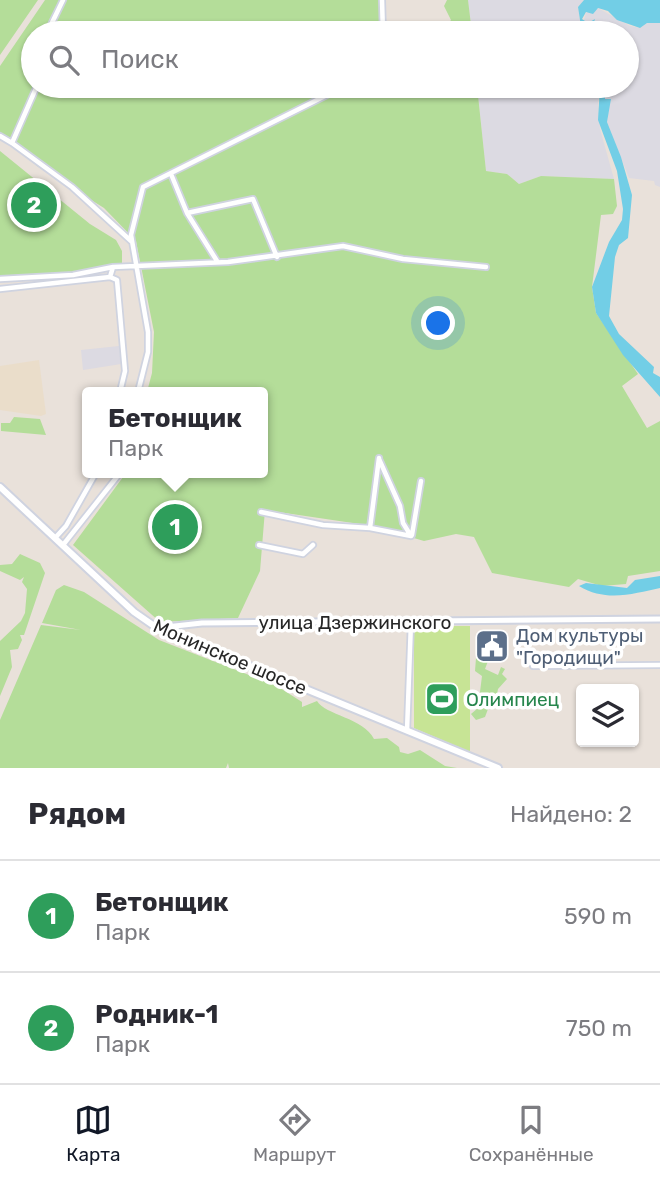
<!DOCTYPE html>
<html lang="ru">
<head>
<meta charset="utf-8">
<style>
	body { margin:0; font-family:Rubik,sans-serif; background:#f2f2f3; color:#2b2b33 }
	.controls { position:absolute; right:21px; bottom:21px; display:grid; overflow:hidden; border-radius:7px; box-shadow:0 2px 5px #0004 }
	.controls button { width:63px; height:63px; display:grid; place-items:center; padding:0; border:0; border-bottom:2px solid #e1e1e2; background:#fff; color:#2b2b33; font:35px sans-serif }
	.you { position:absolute; left:439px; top:324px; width:24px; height:24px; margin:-18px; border:5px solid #fff; border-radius:50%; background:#1a73e8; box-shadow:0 0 0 10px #1a73e833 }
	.badge { display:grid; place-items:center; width:46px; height:46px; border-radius:50%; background:#111827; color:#fff; font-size:23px; font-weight:700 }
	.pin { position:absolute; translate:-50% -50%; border:4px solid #fff; box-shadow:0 2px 7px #0006 }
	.popup { position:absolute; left:82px; top:387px; width:186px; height:91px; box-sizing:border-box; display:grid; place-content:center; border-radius:7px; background:#fff; filter:drop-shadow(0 2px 5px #0005); font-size:23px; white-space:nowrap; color:#7c7c81 }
	.popup b { font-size:26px; color:#2b2b33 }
	.popup::after { content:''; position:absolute; left:50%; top:100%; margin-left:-14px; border:14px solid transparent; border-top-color:#fff }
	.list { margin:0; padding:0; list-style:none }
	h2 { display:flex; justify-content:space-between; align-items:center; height:91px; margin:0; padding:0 28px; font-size:30px }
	h2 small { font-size:23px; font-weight:400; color:#7c7c81 }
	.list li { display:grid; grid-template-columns:46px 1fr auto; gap:21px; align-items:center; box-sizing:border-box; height:112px; padding:0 28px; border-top:2px solid #e1e1e2 }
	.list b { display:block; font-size:26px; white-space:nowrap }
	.list p { margin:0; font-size:23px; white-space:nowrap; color:#7c7c81 }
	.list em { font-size:23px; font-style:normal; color:#7c7c81 }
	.icon { flex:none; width:38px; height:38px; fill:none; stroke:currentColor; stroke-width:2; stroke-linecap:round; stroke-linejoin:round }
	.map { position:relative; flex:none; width:660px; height:768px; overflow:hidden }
	.search { position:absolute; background:#fff; box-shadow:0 2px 5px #0004; left:21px; right:21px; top:21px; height:77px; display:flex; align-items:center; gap:18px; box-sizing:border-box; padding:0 24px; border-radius:38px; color:#7c7c81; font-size:26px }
	.sheet { height:315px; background:#fff }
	nav { display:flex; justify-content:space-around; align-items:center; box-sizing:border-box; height:98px; border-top:2px solid #e1e1e2; background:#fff; font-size:19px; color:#7c7c81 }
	nav a { display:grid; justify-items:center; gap:4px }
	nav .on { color:#111827 }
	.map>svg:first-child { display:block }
</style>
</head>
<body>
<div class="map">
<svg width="660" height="768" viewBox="0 0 660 768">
	<rect width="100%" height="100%" fill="#e9e1da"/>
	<!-- industrial -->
	<path fill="#dcdae2" d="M468 0H584L578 7 582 33H472Z
		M598 8 630 26 640 28 647 23H660V187L655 185 654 181 629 178 607 122 610 99 605 100V86H627V33H598V22L583 23 586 13Z
		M477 86H600L598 105 600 129 614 179 541 176 519 184 507 174 486 171Z
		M119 346 121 364 83 370 81 350Z"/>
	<!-- education -->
	<path fill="#eaddca" d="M39 360 46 414 41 416 0 410V366Z"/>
	<!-- green -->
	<path fill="#b4dd99" d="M0 0H38L0 55Z
		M45 0H380V33H33V86H477L486 171 507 174 519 184 541 176 614 179 617 206 613 214 601 215 592 287 596 313 638 374 622 386 647 428 660 421V571L628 576 626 584 602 586 578 579 569 587 492 573 474 537 456 534 424 541 373 526 265 510 260 571 238 618 160 622 73 545 126 473H262V392H147L152 373 154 332 136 241 104 208 37 166 0 133V66Z
		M447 0H468L472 33H441L451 20 444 6Z
		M0 151 90 224 116 240 122 251V264L64 277 0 276Z
		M14 417 40 419 46 435 1 431V423H10Z
		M20 554 40 563 45 573 24 635H20L22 640 18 649 10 650 12 667 0 696V641L21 621 25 613 27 589 22 582 24 577 20 580 0 571V565L12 564Z
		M64 585 84 592 159 640 277 686 302 702V707L317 701C325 715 364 718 374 739L387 738 399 747 400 752 408 754 420 750 445 766 457 768H229L228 763 226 768H0V720L41 625 81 630 42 623 56 590Z
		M481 656 488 661 485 669 498 675 501 667 505 669 502 674 507 679 498 689 495 705 488 709 485 717 476 720 471 714 478 708 482 676 475 671 476 658Z"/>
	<!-- pitch -->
	<path fill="#c7e495" d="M414 626H470V752L414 728Z"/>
	<!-- water -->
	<path fill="#72cee6" d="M584 0H660V23H647L640 28 617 20 608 11 598 8 593 14 586 12 582 19 588 23 595 19 594 22H598V33H582L578 7Z
		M600 86H605V99H611L607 122 621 157 632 195 628 238 619 245 615 257 609 316 619 334 654 367 653 373 660 377V397L623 355 596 313 592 287 609 242 622 220 623 209 617 171 598 120Z
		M660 576V588C635 593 607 603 579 586L586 583 627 588 635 580Z"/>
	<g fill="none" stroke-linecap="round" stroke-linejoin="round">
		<!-- minor casing -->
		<g stroke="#cfd3e0" stroke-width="8">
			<path id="minor" d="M382 0 383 33
				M47 33 63 0
				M37 86 12 143 72 187 131 241
				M0 136 12 143
				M171 174 187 213 217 261
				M187 213 253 199 277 257
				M110 277 113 267 228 262 343 246 403 259 486 267
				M0 279 73 275 113 267
				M0 289 110 277 117 280 125 371 120 392
				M138 392 148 352V332L131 235 143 187 345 86
				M379 459 400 506 403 523 411 536
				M261 512 323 525 370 528 379 458
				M370 528 411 536
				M412 535 421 481
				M55 538 66 526 96 473
				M63 545 120 473
				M259 545 303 554 313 545
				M533 666 660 665
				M407 731 411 622"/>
		</g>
		<!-- tertiary casing -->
		<g stroke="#cfd3e0" stroke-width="9">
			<path id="tertiary" d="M157 628 202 623 660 619"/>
		</g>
		<!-- secondary casing -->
		<g stroke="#cfd3e0" stroke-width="10">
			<path id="secondary" d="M0 487 134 612 157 628 498 768"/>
		</g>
		<!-- minor -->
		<use href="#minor" stroke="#fff" stroke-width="4.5"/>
		<!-- tertiary -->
		<use href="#tertiary" stroke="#fff" stroke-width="5"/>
		<!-- secondary -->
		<use href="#secondary" stroke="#fff" stroke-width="6"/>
	</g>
	<!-- icons -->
	<defs>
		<g id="civic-square" transform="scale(1.75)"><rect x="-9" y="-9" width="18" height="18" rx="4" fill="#5c6f8a" stroke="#fff"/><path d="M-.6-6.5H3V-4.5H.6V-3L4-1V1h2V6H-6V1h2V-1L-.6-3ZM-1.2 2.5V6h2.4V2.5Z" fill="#fff"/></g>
		<g id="stadium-square" transform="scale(1.75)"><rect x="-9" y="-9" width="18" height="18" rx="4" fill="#2e9e5b" stroke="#fff"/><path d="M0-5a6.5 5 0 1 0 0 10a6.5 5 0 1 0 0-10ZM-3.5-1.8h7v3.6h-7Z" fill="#fff"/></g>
	</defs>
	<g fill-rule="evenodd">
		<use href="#civic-square" x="492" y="646"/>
		<use href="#stadium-square" x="442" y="699"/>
	</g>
	<g text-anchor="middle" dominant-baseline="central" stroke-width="7" stroke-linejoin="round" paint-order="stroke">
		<!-- street labels -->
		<g font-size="19" fill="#272727" stroke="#fff">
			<text x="355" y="622">улица Дзержинского</text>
			<text transform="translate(230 657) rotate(23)">Монинское шоссе</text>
		</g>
		<!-- service labels -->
		<g font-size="19" fill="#4e5e75" stroke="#fff" text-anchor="start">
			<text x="516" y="635">Дом культуры<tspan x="516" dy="22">"Городищи"</tspan></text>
		</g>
		<!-- leisure labels -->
		<g font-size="19" fill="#27864d" stroke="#fff" text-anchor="start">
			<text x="466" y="699">Олимпиец</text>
		</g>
	</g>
</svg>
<div class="controls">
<button><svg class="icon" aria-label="layers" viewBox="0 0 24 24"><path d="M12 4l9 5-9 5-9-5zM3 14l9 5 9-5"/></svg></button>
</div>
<div class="you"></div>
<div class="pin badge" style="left:175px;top:527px;background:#2e9e5b">1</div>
<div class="popup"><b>Бетонщик</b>Парк</div>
<div class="pin badge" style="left:34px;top:205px;background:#2e9e5b">2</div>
<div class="search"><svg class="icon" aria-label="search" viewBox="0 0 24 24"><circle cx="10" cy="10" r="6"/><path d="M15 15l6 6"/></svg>Поиск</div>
</div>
<section class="sheet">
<h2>Рядом<small>Найдено: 2</small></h2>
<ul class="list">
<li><span class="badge" style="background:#2e9e5b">1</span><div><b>Бетонщик</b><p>Парк</p></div><em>590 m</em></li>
<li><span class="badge" style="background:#2e9e5b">2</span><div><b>Родник-1</b><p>Парк</p></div><em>750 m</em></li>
</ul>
</section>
<nav>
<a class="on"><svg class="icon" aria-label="map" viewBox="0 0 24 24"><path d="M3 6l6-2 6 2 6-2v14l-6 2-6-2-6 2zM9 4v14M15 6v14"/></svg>Карта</a>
<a><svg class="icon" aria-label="directions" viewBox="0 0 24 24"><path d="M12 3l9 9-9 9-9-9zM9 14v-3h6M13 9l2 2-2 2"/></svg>Маршрут</a>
<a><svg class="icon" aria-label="saved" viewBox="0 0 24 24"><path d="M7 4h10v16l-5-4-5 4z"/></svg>Сохранённые</a>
</nav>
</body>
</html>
